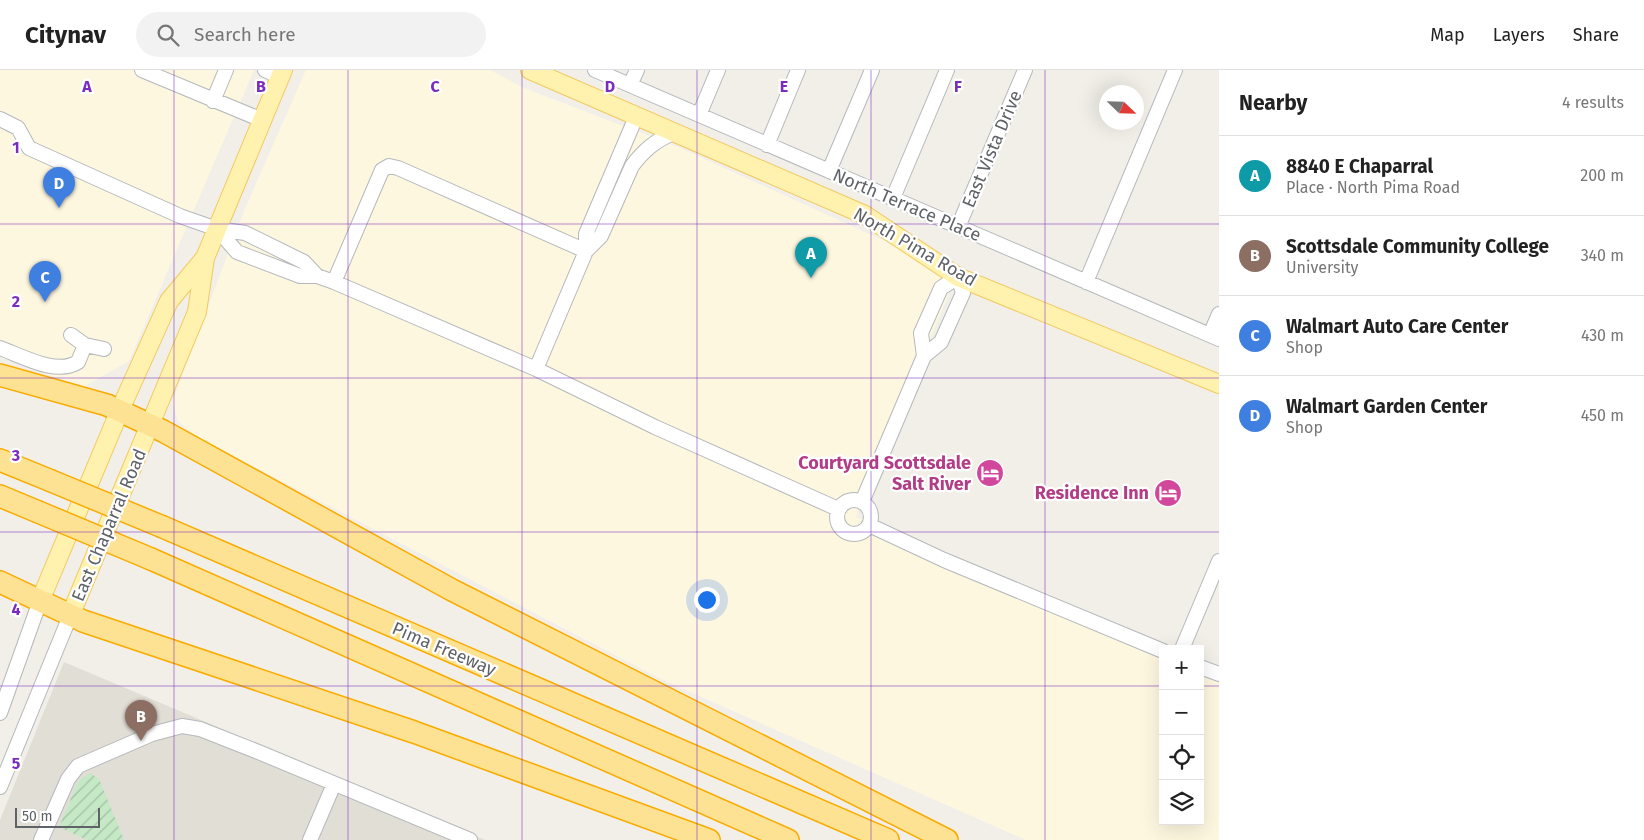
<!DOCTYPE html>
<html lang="en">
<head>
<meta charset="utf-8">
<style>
	body { margin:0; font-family:"Fira Sans",sans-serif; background:#f2f2f2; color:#222 }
	.controls { position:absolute; right:15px; bottom:15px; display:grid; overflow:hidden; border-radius:0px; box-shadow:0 5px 20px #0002 }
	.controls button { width:45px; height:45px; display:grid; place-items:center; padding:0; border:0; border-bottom:1px solid #e0e0e0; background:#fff; color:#222; font:25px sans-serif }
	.compass { position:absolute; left:1099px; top:15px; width:45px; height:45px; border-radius:50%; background:#fff; box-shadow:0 5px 20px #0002; rotate:113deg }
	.scale { position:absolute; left:15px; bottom:12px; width:85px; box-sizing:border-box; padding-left:5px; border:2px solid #5f6368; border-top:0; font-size:14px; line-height:18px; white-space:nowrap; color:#5f6368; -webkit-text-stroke:4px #fff; paint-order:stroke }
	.you { position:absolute; left:706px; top:529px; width:18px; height:18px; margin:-12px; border:4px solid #fff; border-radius:50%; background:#1a73e8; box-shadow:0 0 0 8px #1a73e833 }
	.badge { display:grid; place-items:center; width:32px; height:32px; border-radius:50%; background:#b45309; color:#fff; font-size:16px; font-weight:700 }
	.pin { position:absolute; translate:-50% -41px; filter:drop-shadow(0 1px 2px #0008) }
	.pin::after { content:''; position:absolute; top:26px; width:18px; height:15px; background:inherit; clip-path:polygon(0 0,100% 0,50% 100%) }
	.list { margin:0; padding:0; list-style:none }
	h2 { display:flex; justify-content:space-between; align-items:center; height:65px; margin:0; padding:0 20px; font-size:21px }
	h2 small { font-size:16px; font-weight:400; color:#767676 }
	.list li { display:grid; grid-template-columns:32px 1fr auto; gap:15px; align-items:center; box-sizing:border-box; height:80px; padding:0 20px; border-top:1px solid #e0e0e0 }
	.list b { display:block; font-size:19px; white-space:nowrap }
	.list p { margin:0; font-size:16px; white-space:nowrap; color:#767676 }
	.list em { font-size:16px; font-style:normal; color:#767676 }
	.icon { flex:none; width:28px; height:28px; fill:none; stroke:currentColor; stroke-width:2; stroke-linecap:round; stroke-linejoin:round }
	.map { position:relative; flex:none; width:1219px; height:770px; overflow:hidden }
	header { display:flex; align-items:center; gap:30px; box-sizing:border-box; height:70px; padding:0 25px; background:#fff; border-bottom:1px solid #e0e0e0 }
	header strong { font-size:24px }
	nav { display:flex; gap:28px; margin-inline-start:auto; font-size:18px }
	.search { width:350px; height:45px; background:#f2f2f2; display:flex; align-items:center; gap:12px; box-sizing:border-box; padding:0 18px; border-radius:28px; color:#767676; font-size:19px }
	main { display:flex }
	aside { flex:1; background:#fff }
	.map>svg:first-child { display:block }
</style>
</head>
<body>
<header>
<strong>Citynav</strong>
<div class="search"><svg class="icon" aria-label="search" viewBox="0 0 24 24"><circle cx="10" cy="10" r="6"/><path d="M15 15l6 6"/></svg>Search here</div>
<nav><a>Map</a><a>Layers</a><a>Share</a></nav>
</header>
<main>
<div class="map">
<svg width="1219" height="770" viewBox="0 0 1219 770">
	<defs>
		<pattern id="garden-furrows" width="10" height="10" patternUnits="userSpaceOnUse" patternTransform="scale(1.25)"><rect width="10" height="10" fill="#c5e8c5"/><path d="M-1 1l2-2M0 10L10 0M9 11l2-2" fill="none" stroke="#a3c0a4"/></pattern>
	</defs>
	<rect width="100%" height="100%" fill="#f1efe8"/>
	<!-- commercial -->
	<path fill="#fef7e0" d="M0 0H254L129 291 83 317 0 287Z
		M306 0H490L524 18 678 77 957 204 856 447 1177 579H1163V751H1200V588L1219 596V770H1026L665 611 197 367 178 351 173 335 174 327 244 141Z"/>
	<!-- education -->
	<path fill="#e1ded6" d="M64 592 485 770H0V750Z"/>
	<!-- garden -->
	<path fill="url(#garden-furrows)" d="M90 703 99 709 124 770H87L59 757 77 714 81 709Z"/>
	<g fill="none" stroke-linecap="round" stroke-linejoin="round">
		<!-- minor casing -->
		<g stroke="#b5b8bc" stroke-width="16">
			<path id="minor" d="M142 0 262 50
				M265 0 281 7
				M595 0 1219 269
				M630 15 637 0
				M213 31 226 0
				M699 45 718 0
				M0 49 18 58 29 78 180 146 217 159 245 163 304 192 317 206
				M767 75 798 0
				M829 101 872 0
				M893 128 947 0
				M958 157 1025 0
				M217 159 237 182 300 206H317L334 212 536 299 655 357 838 439
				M586 181 601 166 632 96C644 80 655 71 673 63
				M334 212 382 100 389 96 398 98 586 181
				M1086 212 1175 0
				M71 265 85 275 104 279
				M1210 265 1219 244
				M0 278C22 286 57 306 78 292L85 275
				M536 299 586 181V164L636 47
				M837 447a17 17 0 1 1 34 0a17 17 0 1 1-34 0Z
				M862 432 924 286 941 272 963 223 958 207 941 218 921 263 924 286
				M869 455 944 490 1163 581
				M1182 579 1219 491
				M1200 597 1219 604
				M0 643 40 531
				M0 717 70 546
				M41 770 68 709 78 696 152 664 182 656 200 659 256 681 470 770
				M310 770 334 714"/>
		</g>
		<!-- major casing -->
		<g stroke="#f2c960" stroke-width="20">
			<path id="major" d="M530 0 865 145 958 207 1219 314
				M40 531 120 340 169 231 204 189
				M70 546 197 242 205 188 283 0"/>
		</g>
		<!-- highway casing -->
		<g stroke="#f9ab00" stroke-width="24">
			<path id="highway" d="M0 305 107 335 163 361 452 520 947 770
				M0 390 49 410
				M0 426 36 441
				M163 457 888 770
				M151 489 788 770
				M0 512 83 551 414 662 709 770"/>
		</g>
		<!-- minor -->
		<use href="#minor" stroke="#fff" stroke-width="14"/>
		<!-- major -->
		<use href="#major" stroke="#fff2af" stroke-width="18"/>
		<!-- highway -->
		<use href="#highway" stroke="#fde293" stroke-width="21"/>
		<!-- highway-bridge casing -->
		<g stroke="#f9ab00" stroke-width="24" stroke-linecap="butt">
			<path id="highway-bridge" d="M49 410 163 457
				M36 441 151 489"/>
		</g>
		<!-- highway-bridge -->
		<use href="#highway-bridge" stroke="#fde293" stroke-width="21"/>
	</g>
	<!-- grid -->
	<path fill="none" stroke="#7b2cbf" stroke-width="1" stroke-opacity="0.55" d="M174 0V770M348 0V770M522 0V770M697 0V770M871 0V770M1045 0V770M0 154H1219M0 308H1219M0 462H1219M0 616H1163M1200 616H1219"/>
	<!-- icons -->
	<defs>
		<g id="hotel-disc" transform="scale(1.4375)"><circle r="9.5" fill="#d1479c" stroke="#fff"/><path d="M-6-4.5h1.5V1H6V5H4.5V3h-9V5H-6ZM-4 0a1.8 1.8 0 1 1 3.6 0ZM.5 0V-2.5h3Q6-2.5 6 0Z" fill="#fff"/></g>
	</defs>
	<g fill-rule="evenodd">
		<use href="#hotel-disc" x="990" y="403"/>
		<use href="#hotel-disc" x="1168" y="423"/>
	</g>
	<g text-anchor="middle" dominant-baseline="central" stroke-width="4.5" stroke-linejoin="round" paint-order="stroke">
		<!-- street labels -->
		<g font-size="18" fill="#5f6368" stroke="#fff">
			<text transform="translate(992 79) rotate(-67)">East Vista Drive</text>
			<text transform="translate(907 135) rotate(23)">North Terrace Place</text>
			<text transform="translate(915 177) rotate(30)">North Pima Road</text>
			<text transform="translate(109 455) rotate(-67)">East Chaparral Road</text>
			<text transform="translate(444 579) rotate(23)">Pima Freeway</text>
		</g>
		<!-- hotel labels -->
		<g font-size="18" font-weight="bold" fill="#b23c85" stroke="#fff" text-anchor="end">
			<text x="971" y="393">Courtyard Scottsdale<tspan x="971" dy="21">Salt River</tspan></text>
			<text x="1149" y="423">Residence Inn</text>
		</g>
	</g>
	<g font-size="16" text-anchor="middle" font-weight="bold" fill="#7b2cbf" stroke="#fff" stroke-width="4.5" stroke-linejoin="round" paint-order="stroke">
		<text x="87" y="22">A</text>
		<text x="261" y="22">B</text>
		<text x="435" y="22">C</text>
		<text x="610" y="22">D</text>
		<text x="784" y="22">E</text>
		<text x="958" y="22">F</text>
		<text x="16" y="83">1</text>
		<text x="16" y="237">2</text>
		<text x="16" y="391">3</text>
		<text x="16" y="545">4</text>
		<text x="16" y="699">5</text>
	</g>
</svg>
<div class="controls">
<button>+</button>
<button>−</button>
<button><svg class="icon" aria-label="locate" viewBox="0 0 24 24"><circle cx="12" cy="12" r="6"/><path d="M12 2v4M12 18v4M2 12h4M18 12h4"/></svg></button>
<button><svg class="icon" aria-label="layers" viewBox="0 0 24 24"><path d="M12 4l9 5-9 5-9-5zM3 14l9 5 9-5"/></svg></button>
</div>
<svg class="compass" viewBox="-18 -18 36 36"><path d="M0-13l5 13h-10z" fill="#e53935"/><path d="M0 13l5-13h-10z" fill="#767676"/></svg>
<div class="scale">50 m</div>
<div class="you"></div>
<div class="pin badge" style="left:811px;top:208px;background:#0f9aa8">A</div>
<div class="pin badge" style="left:141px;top:671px;background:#8d6e63">B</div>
<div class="pin badge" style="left:45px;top:232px;background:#3f7fe0">C</div>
<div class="pin badge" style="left:59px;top:138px;background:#3f7fe0">D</div>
</div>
<aside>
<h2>Nearby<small>4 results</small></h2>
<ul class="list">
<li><span class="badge" style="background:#0f9aa8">A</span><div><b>8840 E Chaparral</b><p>Place · North Pima Road</p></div><em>200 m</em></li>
<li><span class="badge" style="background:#8d6e63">B</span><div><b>Scottsdale Community College</b><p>University</p></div><em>340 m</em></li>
<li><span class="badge" style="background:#3f7fe0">C</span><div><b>Walmart Auto Care Center</b><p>Shop</p></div><em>430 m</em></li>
<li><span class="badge" style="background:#3f7fe0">D</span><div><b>Walmart Garden Center</b><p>Shop</p></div><em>450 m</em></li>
</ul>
</aside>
</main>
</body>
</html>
